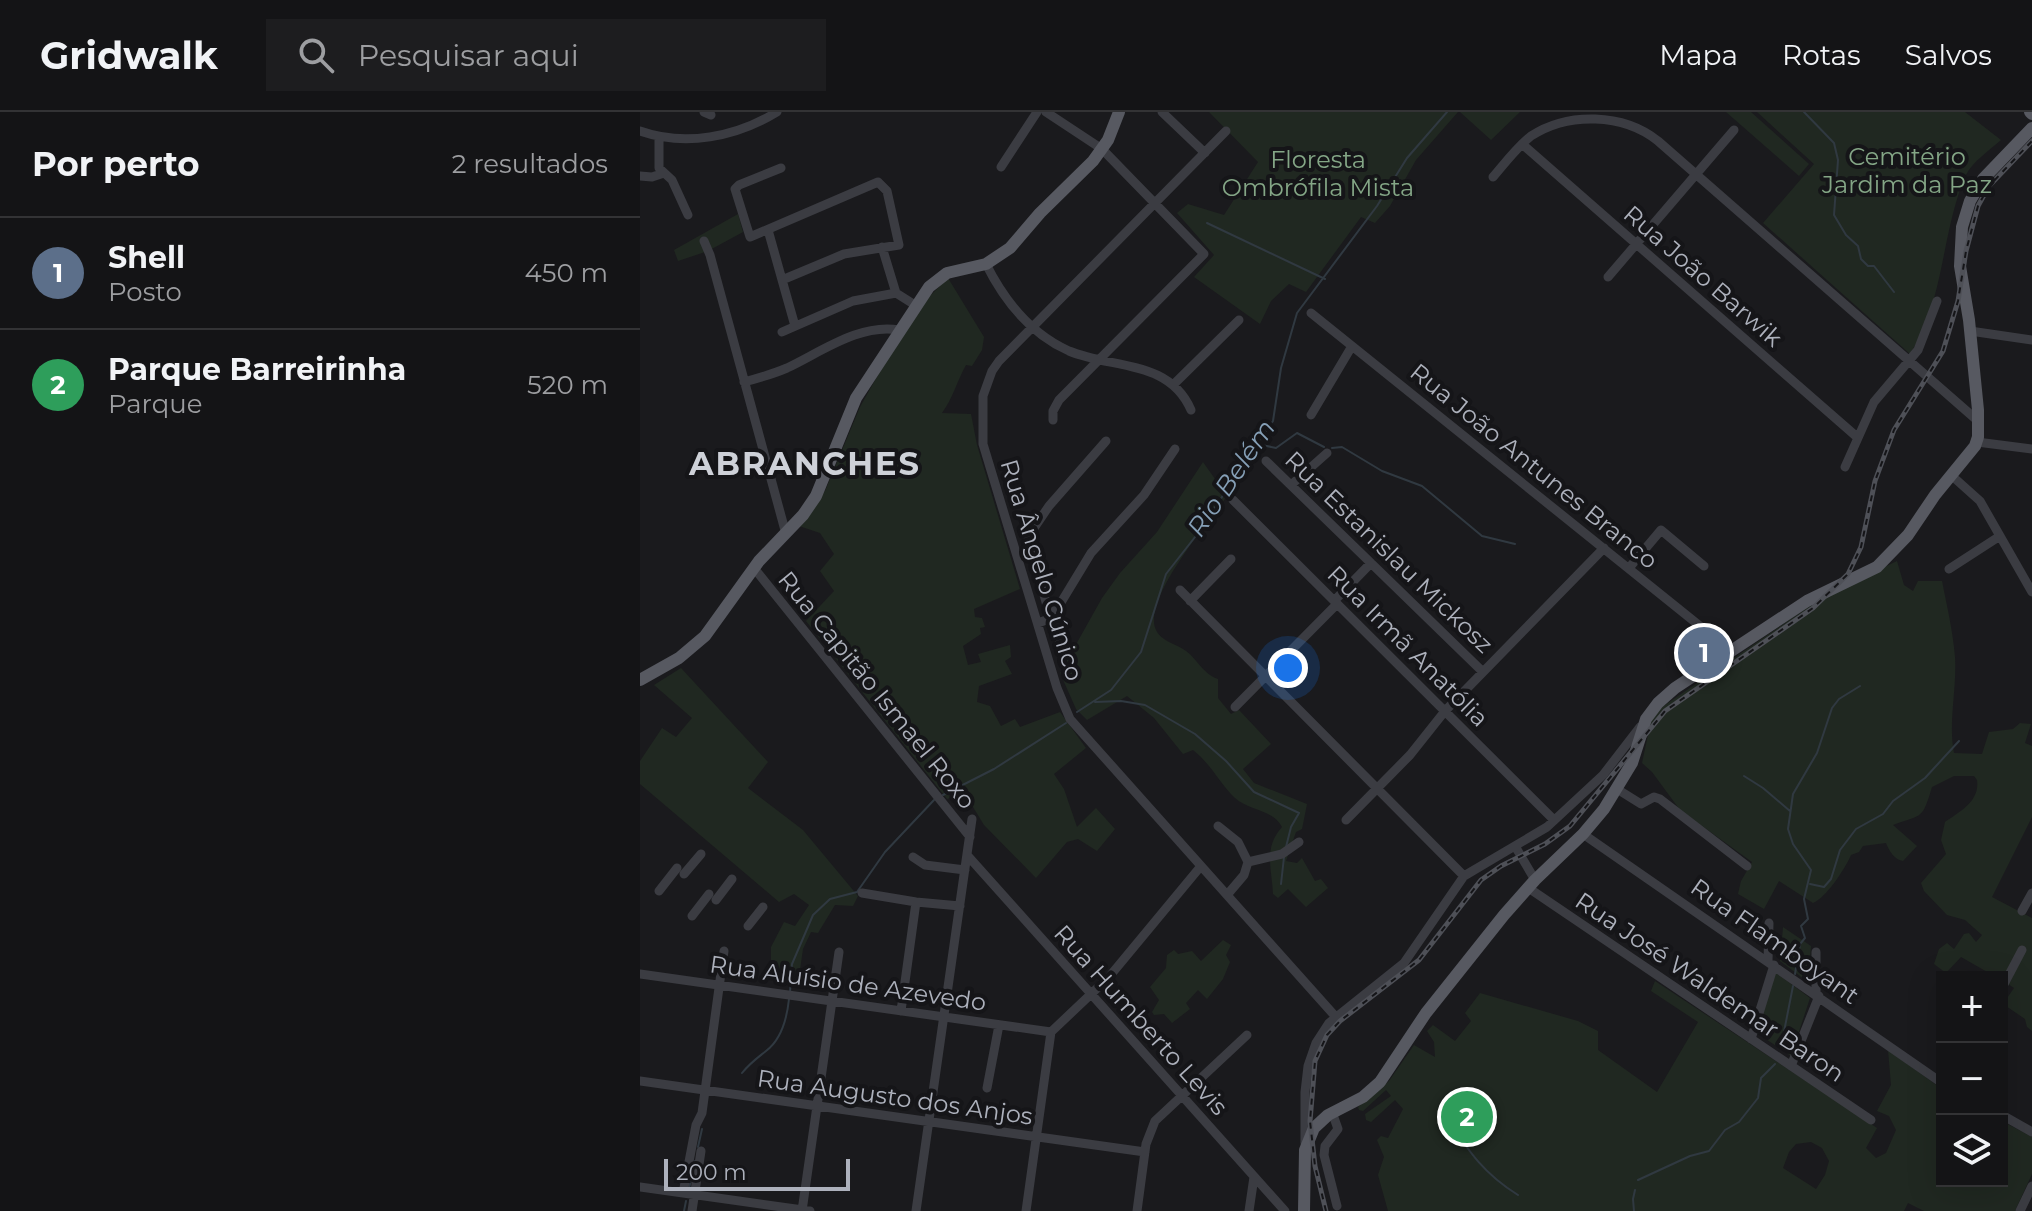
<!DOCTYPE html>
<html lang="pt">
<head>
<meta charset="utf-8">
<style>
	body { margin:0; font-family:Montserrat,sans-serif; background:#1d1d1f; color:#f1f3f6 }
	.controls { position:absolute; right:24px; bottom:24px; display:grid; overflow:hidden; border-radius:0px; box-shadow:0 8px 32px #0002 }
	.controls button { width:72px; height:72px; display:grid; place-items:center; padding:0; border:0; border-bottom:2px solid #333335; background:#141416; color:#f1f3f6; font:40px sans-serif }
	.scale { position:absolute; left:24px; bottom:20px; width:186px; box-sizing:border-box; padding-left:8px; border:4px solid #adb1bc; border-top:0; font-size:22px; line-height:28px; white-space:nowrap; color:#adb1bc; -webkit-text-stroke:6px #151518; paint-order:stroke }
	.you { position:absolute; left:648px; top:556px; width:28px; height:28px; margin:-20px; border:6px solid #fff; border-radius:50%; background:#1a73e8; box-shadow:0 0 0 12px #1a73e833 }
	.badge { display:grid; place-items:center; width:52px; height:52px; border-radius:50%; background:#db2777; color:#fff; font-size:26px; font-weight:700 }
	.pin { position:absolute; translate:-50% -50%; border:4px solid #fff; box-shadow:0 2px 8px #0006 }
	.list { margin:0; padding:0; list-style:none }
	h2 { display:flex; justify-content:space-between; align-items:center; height:104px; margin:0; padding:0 32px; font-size:34px }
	h2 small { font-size:26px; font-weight:400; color:#9d9ea1 }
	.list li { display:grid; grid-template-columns:52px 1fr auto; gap:24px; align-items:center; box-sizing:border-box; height:112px; padding:0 32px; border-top:2px solid #333335 }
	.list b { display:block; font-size:30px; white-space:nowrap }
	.list p { margin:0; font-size:26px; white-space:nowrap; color:#9d9ea1 }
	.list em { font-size:26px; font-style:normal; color:#9d9ea1 }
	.icon { flex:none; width:44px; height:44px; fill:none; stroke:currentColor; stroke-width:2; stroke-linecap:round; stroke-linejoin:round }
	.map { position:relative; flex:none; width:1392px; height:1099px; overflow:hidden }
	header { display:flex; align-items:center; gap:48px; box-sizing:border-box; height:112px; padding:0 40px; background:#141416; border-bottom:2px solid #333335 }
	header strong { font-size:38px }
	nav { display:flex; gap:44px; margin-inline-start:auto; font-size:28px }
	.search { width:560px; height:72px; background:#1d1d1f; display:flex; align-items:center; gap:20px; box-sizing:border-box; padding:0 28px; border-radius:0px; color:#9d9ea1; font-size:30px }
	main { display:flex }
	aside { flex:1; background:#141416 }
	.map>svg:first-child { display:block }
</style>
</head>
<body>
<header>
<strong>Gridwalk</strong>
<div class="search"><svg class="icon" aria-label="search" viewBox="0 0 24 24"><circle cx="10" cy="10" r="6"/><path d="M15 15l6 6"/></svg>Pesquisar aqui</div>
<nav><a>Mapa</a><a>Rotas</a><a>Salvos</a></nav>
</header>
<main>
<aside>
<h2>Por perto<small>2 resultados</small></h2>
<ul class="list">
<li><span class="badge" style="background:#5c6f8a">1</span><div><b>Shell</b><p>Posto</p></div><em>450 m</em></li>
<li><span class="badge" style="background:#2e9e5b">2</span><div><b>Parque Barreirinha</b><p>Parque</p></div><em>520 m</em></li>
</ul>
</aside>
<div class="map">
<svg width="1392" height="1099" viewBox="0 0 1392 1099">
	<rect width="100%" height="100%" fill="#1a1a1d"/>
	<!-- green -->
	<path fill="#202821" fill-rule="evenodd" d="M569 0H818L776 48 750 94 735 111 721 105 666 180 649 172 631 189 620 212 554 165 574 143 537 101 548 92 584 103 618 50Z
		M820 0H880L851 28Z
		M1086 0H1111L1169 52 1159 64Z
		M1117 0H1325L1361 28C1350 38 1332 50 1326 63 1301 119 1305 189 1270 242L1123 111 1174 52Z
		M98 102 103 120 68 139 38 149 34 138Z
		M308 166 344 225 342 238 332 254 326 253C317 269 313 286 302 301L331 302 337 333 380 477 334 497 335 505 342 506 345 515 340 516 341 522 323 534 328 553 341 550 338 542 370 533 371 545 365 549 372 562 339 574 337 590 350 594 361 614 375 607 380 615 420 600 446 636 414 662 424 677 437 715 456 696 475 717 457 739 438 727 427 730 396 766 344 713 325 682 307 687 166 509 194 479 180 459 194 442 180 421 159 414 185 379 220 295 248 245 285 189Z
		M563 350 587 384C569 410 501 488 516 518 522 530 535 531 546 539 558 548 563 562 578 567V586L591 602 599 598 631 632 603 657 614 671 667 692 662 717 656 720 646 749 657 751 662 746 675 769 681 767 688 776 666 795 648 777 638 786 633 782C632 757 623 736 642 715 633 697 609 699 595 686 579 671 572 653 553 638L543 642 514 606 487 584 447 608 436 597 420 561 462 486 480 461 517 420Z
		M1257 449 1264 473 1273 479 1278 469H1302C1307 494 1313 520 1315 545 1317 577 1308 610 1314 641L1342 642 1349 620 1373 617 1380 611 1391 612 1385 631 1392 634V705L1352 785 1392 806V919L1387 915 1385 907 1363 892 1374 876 1362 868V865H1356L1321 845 1306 861 1294 852 1299 837 1307 831 1314 837 1324 822 1329 821 1336 830 1342 823 1325 808 1307 803 1284 779 1281 771 1306 742 1301 728 1305 710C1321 699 1340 689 1337 668L1334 664H1314L1292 675C1282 708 1283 702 1253 713L1277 734 1263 749C1255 748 1249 739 1246 731L1223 734 1219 740 1211 743C1205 757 1186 786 1173 791L1139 769 1124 797 1098 782 1101 769 1112 750 1040 698 1012 660 1002 651 1011 609 1022 595 1183 485Z
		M41 556 128 650 108 676 163 718 218 784 213 794 195 793 178 821 171 820 163 837 158 872 131 867V835L144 810 155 814 169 793 154 782 139 790 0 672V649L22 616 36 625 52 606 14 573Z
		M1143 815 1171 834 1168 870 1140 849Z
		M583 828 591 833 586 843 590 850 583 867 567 887 558 878 546 891 550 897 532 911 524 902 514 903 512 900 519 888 510 875 526 856 527 843 534 838 538 842 552 839 561 849Z
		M1135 860 1170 886 1151 944 1117 921Z
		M1015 869 1237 1016 1226 1036 1236 1046 1246 1041 1256 1018 1249 1004 1237 999 1251 973 1248 938 1302 977V1069H1362V1009L1392 1025V1062L1375 1099H1284L1268 1091 1264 1099H748L738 1063 744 1045 737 1028 741 1024 748 1026 763 997 755 988 731 1010 726 1008 725 1002 751 984 746 978 723 999 719 998 718 995 749 969 774 933 795 945 794 930 787 919 793 913 815 929 831 909 825 901 840 881 938 909 958 919V938L1017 980 1058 910 1011 879ZM1171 1030 1182 1036 1189 1049 1185 1063 1176 1077 1143 1056 1149 1040 1156 1032Z"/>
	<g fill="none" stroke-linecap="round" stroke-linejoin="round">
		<!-- stream -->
		<path stroke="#303941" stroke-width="2" d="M1164 0 1194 31 1198 48 1194 103 1206 123 1218 134 1221 147 1228 154H1234L1254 180
			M567 111 685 167
			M622 333 636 336 657 321 684 335
			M692 336 702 335 742 359 782 374 842 424 875 432
			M455 590 481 589 505 593 555 622 586 649 614 680 659 701 651 715 646 735
			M437 600 471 578 501 540 526 462 555 425 633 309 641 256 657 201 737 94 767 46 807 0
			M1104 664 1123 676 1150 699
			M303 683 354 657 426 611
			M641 772 644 745
			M1170 772 1184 775 1191 767 1200 738 1216 717 1243 702 1253 689 1285 666 1319 629
			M1155 862 1160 832 1165 826 1161 814 1168 807 1164 787 1171 758 1153 732 1148 717 1153 682 1177 641 1192 596 1199 587 1220 574
			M150 880 152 852 173 803 190 787 217 780 245 740 294 688
			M1141 935 1153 874
			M102 961C110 951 116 947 126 939 142 927 147 906 149 887
			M803 1000C827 1036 840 1059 878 1083
			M58 1035 62 1017
			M998 1068 1050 1044 1069 1039 1085 1018 1099 1010 1118 986 1121 966 1135 952
			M49 1077 55 1049
			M44 1099 46 1089
			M994 1099 993 1087 995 1078"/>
		<!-- minor -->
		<path stroke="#3b3c42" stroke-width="9" d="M64 0 71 3
			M406 0 462 37 564 142 419 288 413 299V308
			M522 0 565 41
			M0 19C45 35 96 25 137 0
			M586 19 359 249 352 259 343 284V332L417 576 430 607 695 904
			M19 25V56L32 68 48 103
			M882 32 1217 325
			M361 55 397 0
			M141 56 99 73 95 77 110 125 238 70 247 79 259 133 204 142 142 168
			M0 64 12 65 24 61
			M853 65C865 51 877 35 891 24 928 0 983 1 1018 29L1338 309
			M128 118 155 214
			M64 129 70 143 146 422
			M242 135 256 181 275 193
			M346 152C364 188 391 222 429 239 472 257 529 247 551 298
			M968 165 1094 18
			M671 201 1091 539
			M1330 219 1392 228
			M142 220 213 189 256 181
			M104 270C119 266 133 262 147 256 181 240 220 211 259 218
			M533 273 599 208
			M671 303 712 234
			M1337 330 1392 337
			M626 349 843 560
			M1205 355 1234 290 1278 238 1297 189
			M1311 363 1340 389 1392 480
			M651 373 687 341
			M593 388 914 708
			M114 456 330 725
			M989 456 1021 418 1064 454
			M1309 457 1360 424
			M540 478 824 764
			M550 489 591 447
			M694 489 731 451
			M398 511 409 507 414 502 451 441 504 383 535 337
			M419 528 414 502 406 490 388 425 409 394 466 329
			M595 595 697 492
			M977 677 1001 692 1014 685 1020 687 1107 754
			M706 708 770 643 805 599 964 436
			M578 714 598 730 608 750 604 763 587 783
			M943 722 1302 971
			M875 734 895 768
			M327 743 645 1099
			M273 745 285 753 325 758
			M608 750 642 742 659 730
			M44 762 61 742
			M887 775 1231 1008
			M19 779 37 756
			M222 781 276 790 320 794
			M76 788 92 767
			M1382 799 1392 781
			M52 804 69 782
			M108 814 123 795
			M1128 849 1129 811
			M0 862 411 920
			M1362 876 1382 838
			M1176 882V840
			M261 899 276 790
			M1111 927 1134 853
			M1151 954 1179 884
			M0 969 505 1040
			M347 976 359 913
			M692 1000 698 1017 685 1034 684 1043 697 1094
			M1362 1003 1392 1020
			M665 1031V980L668 954 676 931 689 911 764 851 824 764 907 715 963 663 1000 615
			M0 1075 170 1099
			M43 1081 56 1013 62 1001 84 839
			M52 1099 61 1039
			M162 1099 199 840
			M276 1099 332 707
			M386 1099 411 920 469 865 561 754
			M497 1099 506 1032 515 1009 607 923
			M609 1099 614 1065
			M1380 1099 1392 1074"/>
		<!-- major -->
		<path stroke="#575961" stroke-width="12" d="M1390 0 1392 2
			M0 568 39 546 65 524 119 449 163 403 176 384 216 286 289 175 307 161 346 152 370 136 400 101 453 49 468 28 479 0
			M664 1099 665 1038 674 1016 688 1003 723 985 740 970 786 901 864 803 895 768 943 722 964 697 992 651 1006 607 1018 591 1035 576 1167 489 1237 455 1268 423 1295 383 1335 334 1338 325V298L1329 208 1320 154 1322 115 1330 89 1343 67 1392 16"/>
		<!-- rail casing -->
		<g stroke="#4e5057" stroke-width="5">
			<path id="rail" d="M686 1099 675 1054 670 1009 675 949 687 923 700 909 779 848 841 768 861 754 905 732 930 714 1025 599 1173 496 1208 462 1221 435 1235 369 1254 318 1303 239 1318 189 1326 139 1338 94 1349 74 1392 29"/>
		</g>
		<!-- rail -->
		<use href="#rail" stroke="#151518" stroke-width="2" stroke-dasharray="6" stroke-linecap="butt"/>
	</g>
	<g text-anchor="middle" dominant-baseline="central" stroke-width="8" stroke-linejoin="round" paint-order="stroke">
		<!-- park labels -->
		<g font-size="24" fill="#84a686" stroke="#151518">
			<text x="1267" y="44">Cemitério<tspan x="1267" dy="28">Jardim da Paz</tspan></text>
			<text x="678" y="47">Floresta<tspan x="678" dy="28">Ombrófila Mista</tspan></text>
		</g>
		<!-- street labels -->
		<g font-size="24" fill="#adb1bc" stroke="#151518">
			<text transform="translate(1063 164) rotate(41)">Rua João Barwik</text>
			<text transform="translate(894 354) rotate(39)">Rua João Antunes Branco</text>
			<text transform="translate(749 440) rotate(44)">Rua Estanislau Mickosz</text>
			<text transform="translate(402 458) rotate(73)">Rua Ângelo Cúnico</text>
			<text transform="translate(768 534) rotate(45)">Rua Irmã Anatólia</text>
			<text transform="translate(237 578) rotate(51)">Rua Capitão Ismael Roxo</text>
			<text transform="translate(1135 829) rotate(35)">Rua Flamboyant</text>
			<text transform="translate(208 871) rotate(8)">Rua Aluísio de Azevedo</text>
			<text transform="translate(1070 875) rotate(34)">Rua José Waldemar Baron</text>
			<text transform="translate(501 908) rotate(48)">Rua Humberto Levis</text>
			<text transform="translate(255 985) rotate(8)">Rua Augusto dos Anjos</text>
		</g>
		<!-- water labels -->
		<g font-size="26" font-style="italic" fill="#859fb6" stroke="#151518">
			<text transform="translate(591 366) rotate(-56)">Rio Belém</text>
		</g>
		<!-- district labels -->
		<g font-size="32" font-weight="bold" letter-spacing="2" fill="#ced1d8" stroke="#151518">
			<text x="165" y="351">ABRANCHES</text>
		</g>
	</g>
</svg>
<div class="controls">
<button>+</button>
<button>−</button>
<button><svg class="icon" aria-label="layers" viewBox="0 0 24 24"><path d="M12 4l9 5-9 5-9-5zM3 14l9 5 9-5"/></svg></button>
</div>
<div class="scale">200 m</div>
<div class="you"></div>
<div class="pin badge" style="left:1064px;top:541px;background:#5c6f8a">1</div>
<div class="pin badge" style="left:827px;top:1005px;background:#2e9e5b">2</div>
</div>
</main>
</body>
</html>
